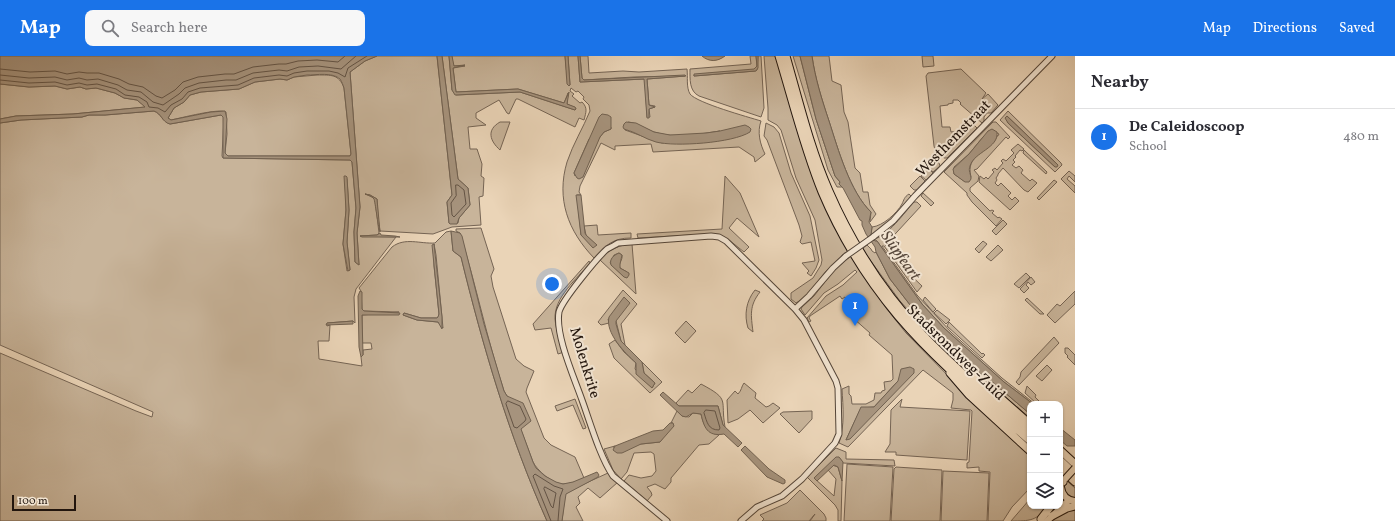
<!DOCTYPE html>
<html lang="en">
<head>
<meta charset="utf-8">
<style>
	body { margin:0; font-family:Vollkorn,serif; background:#f7f7f7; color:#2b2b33 }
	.controls { position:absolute; right:12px; bottom:12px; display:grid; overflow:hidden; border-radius:8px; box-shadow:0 1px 3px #0004 }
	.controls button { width:36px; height:36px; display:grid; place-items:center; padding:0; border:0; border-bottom:1px solid #e1e1e2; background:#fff; color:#2b2b33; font:20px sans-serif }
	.scale { position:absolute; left:12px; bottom:10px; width:64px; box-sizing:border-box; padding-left:4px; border:2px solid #22150d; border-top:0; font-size:11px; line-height:14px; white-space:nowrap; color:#22150d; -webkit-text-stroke:3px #f1e3d0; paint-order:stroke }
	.you { position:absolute; left:552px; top:228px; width:14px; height:14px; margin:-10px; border:3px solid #fff; border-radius:50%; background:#1a73e8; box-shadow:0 0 0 6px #1a73e833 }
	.badge { display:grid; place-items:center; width:26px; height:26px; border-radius:50%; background:#1a73e8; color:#fff; font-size:13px; font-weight:700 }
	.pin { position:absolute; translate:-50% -33px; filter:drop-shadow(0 1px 2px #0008) }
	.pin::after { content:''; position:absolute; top:21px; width:14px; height:12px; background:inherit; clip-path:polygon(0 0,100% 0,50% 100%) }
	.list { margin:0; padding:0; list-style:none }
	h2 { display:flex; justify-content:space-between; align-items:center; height:52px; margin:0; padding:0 16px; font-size:17px }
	h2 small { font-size:13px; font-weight:400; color:#7c7c81 }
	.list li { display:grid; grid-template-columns:26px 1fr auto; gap:12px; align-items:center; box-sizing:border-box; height:56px; padding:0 16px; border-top:1px solid #e1e1e2 }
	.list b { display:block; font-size:15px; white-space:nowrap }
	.list p { margin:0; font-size:13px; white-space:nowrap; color:#7c7c81 }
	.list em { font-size:13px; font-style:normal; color:#7c7c81 }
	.icon { flex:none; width:22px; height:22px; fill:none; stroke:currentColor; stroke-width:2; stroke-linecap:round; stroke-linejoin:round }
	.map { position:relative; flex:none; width:1075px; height:465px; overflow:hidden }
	header { display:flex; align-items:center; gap:24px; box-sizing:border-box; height:56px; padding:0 20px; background:#1a73e8; color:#fff }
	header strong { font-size:19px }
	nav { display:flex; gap:22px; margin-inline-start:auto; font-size:14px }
	.search { width:280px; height:36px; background:#f7f7f7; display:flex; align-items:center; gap:10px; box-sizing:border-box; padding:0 14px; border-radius:8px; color:#7c7c81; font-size:15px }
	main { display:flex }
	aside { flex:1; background:#fff }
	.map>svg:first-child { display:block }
</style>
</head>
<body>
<header>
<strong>Map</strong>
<div class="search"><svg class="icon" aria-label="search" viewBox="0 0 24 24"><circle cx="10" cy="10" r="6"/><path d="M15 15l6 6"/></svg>Search here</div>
<nav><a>Map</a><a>Directions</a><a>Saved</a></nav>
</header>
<main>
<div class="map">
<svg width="1075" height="465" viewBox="0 0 1075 465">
	<rect width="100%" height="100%" fill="#ead4b7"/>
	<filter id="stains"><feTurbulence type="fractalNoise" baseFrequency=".005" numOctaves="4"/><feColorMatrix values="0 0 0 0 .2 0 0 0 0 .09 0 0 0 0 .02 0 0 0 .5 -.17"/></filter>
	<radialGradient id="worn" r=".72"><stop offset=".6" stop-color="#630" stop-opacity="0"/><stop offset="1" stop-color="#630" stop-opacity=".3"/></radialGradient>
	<!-- green -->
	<path fill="#c8b49a" stroke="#756454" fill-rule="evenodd" d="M377 0H437L452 139 447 146 449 167H458L459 162 470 149 468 132 458 123 442 0H449L452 34 456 39 520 36 575 54 576 52 567 48 568 37 564 47 518 33 456 36 453 12 465 10H453L452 0H565L568 29H570L568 0H578L580 26 645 23 647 61H650L649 53 655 51V50L649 49 647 23 685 20 634 21 584 24 582 22 580 0H588L589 17 623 15 639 16 687 13C688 21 686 31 690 38 697 47 748 61 761 65 757 76 760 88 765 98L755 106 754 101 739 91 653 96 651 88 615 90V94L601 87 580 130 579 136 581 139H577L581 179 596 189 586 179 584 170 597 169 598 179 631 177V182C613 182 606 189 594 202 568 175 556 143 567 106 573 88 583 72 590 55L589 49 583 43 584 41 578 35 576 36 571 32 570 35 574 38 572 40 580 47 582 46C588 52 586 56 584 64L579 62 575 71 518 43H516L509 58 507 57 499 44 476 57V62L486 69 468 71 470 93H477L482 108 481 120 484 122 483 140 479 141 481 169 452 171 433 178 380 175 378 162 377 143 370 139 365 138 372 141 375 144 379 177 377 179 360 180 396 181 356 233 354 241 355 267 353 265 327 267V270L330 269 329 285H318L319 303 362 310 361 301 363 299V294L372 293 371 287H362V259L399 256 364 255 362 253 361 235 359 232 392 191C405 181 420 188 435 187L446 176 451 175 453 195 461 201C483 291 509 380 547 465H0V297L136 355 152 361 153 356 0 289V67L21 64 82 61 89 59H105L154 55C162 58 161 65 170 68L221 59 224 61 222 100 223 102 350 104 352 106 356 152 354 176 355 206 359 209 357 177 360 151 350 16 365 5ZM628 66C638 67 645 73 654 76 675 83 699 78 720 75L662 87 625 74ZM611 71V73L604 76 600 81 575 120 574 117 589 83ZM345 120 347 123 349 154 347 186 350 214 347 215 343 188 346 154ZM434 188 436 199 443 272 438 266 417 264 403 259 404 257 421 262H437L438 261 439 258 434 210Z
		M750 0H756L757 10 754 14 694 19V20L755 15 757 14 758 0H761L764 52 761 61 699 40C689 35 690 23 690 13L751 8Z
		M764 0H777L848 195 842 199V200C837 205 831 210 826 215 816 227 809 240 796 247L791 243V237L813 222 821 209 822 204 815 164 796 122 781 74 777 69 768 64V52Z
		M793 0H800L816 63 835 120 840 126 839 128 842 131H837L828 114Z
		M812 0H829L832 25 841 29 844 56 848 66 855 112 860 117 863 136H868L870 149 876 158 870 166 871 156C850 136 838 93 829 65 822 44 815 22 812 0Z
		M922 0H933L934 10 923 11Z
		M961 13 986 37 982 43 988 38 998 49 991 57H987L984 61V65L982 67 960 48 961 47 958 44H953V47L948 48V49L940 50 942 71H950L951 76 966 74 965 64H969L977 72 947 102H944L935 94 934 90 926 20 928 17Z
		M317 19C331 19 339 18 344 32L351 98 350 100H228L225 97 227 78 226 56C219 52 181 62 171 64L168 62 174 52 184 46 190 39 201 36 239 33 255 26 280 23 287 24 294 21Z
		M0 28 29 31 55 30 67 33 80 31 86 33 96 32 115 37 124 42 137 44 146 51 73 58 16 60 0 63Z
		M1008 55 1061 107 1062 109 1055 116 1000 64ZM1007 60 1057 108 1055 111 1008 67 1007 64Z
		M500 66H510L500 94C490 85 486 74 500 66Z
		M993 66H996L1010 81 1008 83 1006 81 977 113 974 114 979 120 978 125 970 132V135L990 155 992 154 994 155 992 157 998 162 999 161 1002 163 996 170 972 146 967 139V137L944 116ZM998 77 999 79H998C988 97 965 98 971 121L969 125H964L954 118V111L969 98 983 81Z
		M766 67 774 71 779 77 791 117 810 160 819 204 816 212 811 220 807 217 809 215 802 207 815 205 811 186 802 188 800 186 802 180 799 169 767 84 764 80Z
		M1018 88 1024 93 1022 95 1020 94 1015 100 1016 101 1013 104 1015 106 1012 109 1016 112 1019 110 1023 114 1021 117 1030 125 1032 123 1037 127 1028 136 1024 134 1003 112 998 118V119L996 122 997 124 995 127 998 130 1001 127 1011 137 1008 140 1012 144 1015 141 1019 145 1010 154 979 126 980 120 984 123 986 121 988 123 994 116 992 114 995 112 997 114 1003 107 1001 105 1003 103 1006 105 1014 97 1011 94Z
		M1024 94 1047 116 1046 118 1023 97Z
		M936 104 939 107 940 110 933 116 928 112Z
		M928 112 933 117 926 124 921 120Z
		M1069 115 1075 120V126L1069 120 1067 123 1075 130V137L1061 123Z
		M725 120 740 137 759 181 737 162 729 172 749 191 744 196 729 184 720 179 707 178 638 182 637 178 722 173Z
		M920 120 925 125 917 134H914L910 130Z
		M1054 124 1057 126 1039 144 1037 142Z
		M923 137 934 147 931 150 921 140Z
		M909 138 911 140 910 142 889 166 872 179H871L872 171C883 170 897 157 902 148 904 144 904 141 909 138Z
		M914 146H917L921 150 885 189 902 206 900 209 922 230 917 236 884 190H882L917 239 951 276 1002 322 1035 348H1033L1004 326 944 272 922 248 877 185 874 183C888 180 904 157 914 146Z
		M1003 164 1007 168 996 179 992 175Z
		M481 172 494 213 491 220 493 231 516 303 524 310 534 315 527 332 526 336 544 382 551 389 575 401 584 422C578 425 570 428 563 428 552 428 537 414 533 406L509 342 507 340 504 335C487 283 476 229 460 177L456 175V173Z
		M983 185 987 188 979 197 975 193Z
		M632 188 636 238 600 204C609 193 619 189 632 188ZM619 197 622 199C623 204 618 207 620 212L627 216 624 221 610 207 614 199Z
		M867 189 871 193 872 195 875 197 876 196 890 223 914 254 937 278 981 318H983L1030 358V362L997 334 966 312 944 294 900 245 862 193Z
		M998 189 1003 194 991 205 986 201Z
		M851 200 886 252 906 277 959 331 1006 375 1030 400V432L1012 451 1003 465H988L990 416 979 415V411L967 412V407L969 406 972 355 971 354 951 352 953 344V337L923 314 848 391 839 387C845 369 843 351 842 333L849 330V338L851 340 852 348H866L874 344 875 337H881L882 335 885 334 884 326 891 325 893 323 892 299 869 279 870 277 845 255 851 249 845 241 842 243 840 240 810 260 809 262 811 265 809 266 807 262 826 240 843 229 857 216 855 214 838 228 824 237 805 259 801 253 802 251 814 240 835 213ZM898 325 846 384 861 352 874 351Z
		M589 205 590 207C577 223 554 241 555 263 556 275 561 286 564 296L558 298 551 272 535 274 533 268Z
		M1026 217 1030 221 1019 232 1014 228Z
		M1031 221 1035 226 1031 229 1028 226 1026 229 1029 232 1024 237 1020 233Z
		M623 234 637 248 621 268 625 289 621 285 616 265 608 263 609 267 601 269 598 266Z
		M755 234 760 236C749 250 751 259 753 276L748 272C744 259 746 245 755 234Z
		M1075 235V248L1055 267 1047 259 1057 248 1060 250Z
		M925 241 936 253 933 256 923 244Z
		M1027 242 1044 258H1040L1025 244Z
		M937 254 950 264 946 268 934 257Z
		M686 265 696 275 685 287 675 277Z
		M949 266 982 298 983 297 985 299 982 302 947 270Z
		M1054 281 1059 287 1019 329 1016 326 1020 321 1021 316Z
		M615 284 624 296 636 307 635 313 652 332 655 327 644 317 642 306 662 326 650 337 614 302 609 288Z
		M1065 292H1068L1075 299V309L1067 301 1068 300 1065 297Z
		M1047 309 1052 314 1042 325 1036 320Z
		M744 327 756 337 755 342 766 351 769 350 773 347 780 352 763 367 750 354 738 363 728 367 727 344 735 335 738 338C742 334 741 331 744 327Z
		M701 328C731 344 720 343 725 371L723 369 718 350H679L676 347 688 334 692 337Z
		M1027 330 1036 339 1035 341 1042 348H1037L1025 337Z
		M575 343 586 372 583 373 573 349 557 355 555 350Z
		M902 343 900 351 970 355 967 404 896 399V396H885L890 388 891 354Z
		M677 355 682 360 689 361 693 357 701 358C703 368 707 377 719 379L709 388 699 389 671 422V426L665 433 655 428 647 431 651 436 652 439 647 445 624 425 629 419 641 422 652 420 656 415 654 398 651 396 634 397 627 416 621 423 613 414 604 393 615 390 613 391 660 386 673 367H671Z
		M812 355V363L799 377 780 358 783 356Z
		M836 392 846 396V403L894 404 895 410 843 407 839 401 814 422 834 440 836 423 828 414 832 409 838 411 842 425 841 465H838V454L835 449 807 421Z
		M847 408 893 411 890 465H844Z
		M896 411 942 414 940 465H891L894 413Z
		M943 415 989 417 987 465H941Z
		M608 417 618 426 600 442 588 432 578 441 580 447 576 451 583 465H562L565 438 586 427Z
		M1067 425 1075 432V444L1066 439 1064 431Z
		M800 434 824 458 826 462V465H810L815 458 809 465H762L764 463 760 459 787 447Z
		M1030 443V450H1049C1036 465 1030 465 1011 465Z
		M1075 451V465H1052L1057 460Z"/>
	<!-- water -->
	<path fill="#a6937d" stroke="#716150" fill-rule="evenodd" d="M0 0H377L365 5 350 16 360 151 357 177 359 209 355 206 354 176 356 152 352 106 350 104 223 102V61L221 59 170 68C162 66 162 58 154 55L105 59H89L82 61 21 64 0 67V63L16 60 73 58 145 51 137 44 124 42 115 37 96 32 86 33 80 31 67 33 55 30 29 31 0 28ZM307 19C316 19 333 16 340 23 342 26 343 29 344 32L351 98 350 100H228L225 97 227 63 225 55 211 56 171 64 168 62 174 52 184 46 190 39 201 36 239 33 255 26 280 23 287 24 294 21Z
		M437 0H442L458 123 468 132 470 149 459 162 457 168H450L449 167 447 146 452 139Z
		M449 0H452L454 10 465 9 453 12 456 36 518 33 564 47 569 36 567 48 575 51 576 53 575 54 520 36 455 39 452 34Z
		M565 0H568L570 29 569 30 567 28Z
		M578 0H580L582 22 584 24 685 19 686 20 647 23 649 49 655 51 649 53V62H647L644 23 580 26Z
		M702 0H725C717 6 709 6 702 0Z
		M756 0H758V12L756 15 694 20V18L754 13 757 10Z
		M800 0H812C815 22 822 44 829 65 838 93 850 136 871 156L869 166 872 171 871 179 875 185H877L922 248 944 272 1004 326 1033 348H1030V358L983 318H981L937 278 914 254 890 223 876 196 875 191 866 178 862 169V165L860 164 843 132 839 128 840 126 835 120 816 63Z
		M602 58 608 59 611 61V73L604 76 600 81 583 121 579 123 577 122 574 117 599 61Z
		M1007 60 1057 108 1058 109 1057 111H1055L1008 67 1005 62Z
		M626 66 636 67 654 76 670 79 706 77 720 75 745 69 749 71 751 73 750 76C733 87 675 91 656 86 645 83 636 76 624 73L623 71 624 68Z
		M992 73 997 76C999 92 974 96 970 110 968 115 971 118 971 123L969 126H965L954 118 953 113 969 98 988 75Z
		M344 120H346L347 121 349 154 347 186 350 214 348 215 343 188 346 154Z
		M365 138 370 139 377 143 380 176C378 170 375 145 374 143 372 140 368 139 365 138Z
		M576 139H581L585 177 586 179 597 189 593 192 581 179Z
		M451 175 460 177 462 180 484 268 504 335 507 340 523 347 531 365 521 373 533 406 536 412 545 420 556 426 563 428 573 426 597 416 599 419 598 421 566 438 562 465H547C509 380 483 291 461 201L453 195Z
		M380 177 381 179 395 180 400 181H362L360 180 377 179Z
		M434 188 442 261V273L438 266 417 264 403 259 404 257 421 262H437L438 261 439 258 432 189Z
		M619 197 622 199 620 208V212L629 217V219L627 222 624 221 611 209C609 203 614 199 619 197Z
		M360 235 362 236V253L364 255 400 257 399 259H362L363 299 361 301 359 291 358 240Z
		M624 241 630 247 616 265V268L621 285 642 306 644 317 655 327 652 332 636 318V307C625 297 605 277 609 261Z
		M353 265V268L326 269 327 267Z
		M910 311 914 313V317L850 383 846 384 861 351H874L898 325 901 313Z
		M663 336 679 350H718L723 369 742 387 738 391 724 378C707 381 704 371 701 358L693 357 686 361 682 360 660 339Z
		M670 367H673L674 370 660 386 641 388 622 397H617L613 394 615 390 653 375 663 374Z
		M1060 372 1075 384V390H1067L1060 384Z
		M745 390 769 413 785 424V427L783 428 767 421 741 394Z
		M836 401H839L843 406 842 425 838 411 834 409 817 425 814 422Z"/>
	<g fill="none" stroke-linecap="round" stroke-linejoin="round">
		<!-- shore -->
		<path stroke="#645445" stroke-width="1" d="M0 13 30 16 55 15 67 18 79 16 87 17H99L119 23 129 28 143 31 156 40 162 42 175 34 183 26 198 21 225 18H234L253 11 279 8H286L298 5 317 4 338 6 345 0
			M0 19 29 22 55 21 67 24 79 22 87 24 98 23 118 29 127 34 141 36 153 46 163 49 179 38 185 32 199 27 226 24H236L253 17 279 14 287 15 299 11 318 10 341 13 356 0
			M0 24 29 27 55 26 67 29 79 27 87 29 97 28 116 33 125 39 139 41 147 46 149 51 158 52 165 56 171 49 182 43 188 36 200 32 238 29 254 22 279 19 287 20 294 17 307 15H329L338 17 345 21 348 12 367 0
			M456 129H458L464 134 466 148 454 161 452 159 451 147 456 140Z
			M508 345 520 350 526 363 525 365 517 372 514 371 506 348Z
			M706 354 715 355 720 372 719 374C708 374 707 366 704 357Z
			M545 431 556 437 553 452 551 450 544 433Z
			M551 465 533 420 535 418 554 430 563 433 560 441 558 465"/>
		<!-- minor casing -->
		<g stroke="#544538" stroke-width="7">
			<path id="minor" d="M873 181 893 165 915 140 1052 0
				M795 253 809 240 833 212 846 200
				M667 465 613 420C600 401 590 366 582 344 574 321 555 279 559 256 562 244 598 201 607 193 611 191 615 189 618 187L711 180 719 181 726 185 795 253 804 264 836 325 838 332 839 378 835 387 802 423 782 440 757 451 741 465"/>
		</g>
		<!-- major casing -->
		<g stroke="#22150d" stroke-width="8">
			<path id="major" d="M1061 431C1062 439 1067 444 1075 445
				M1047 465 1069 444"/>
		</g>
		<!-- highway casing -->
		<g stroke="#22150d" stroke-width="9">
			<path id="highway" d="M779 0C793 46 804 92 822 136 841 181 867 223 898 260 937 306 985 345 1030 385
				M786 0C799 45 810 92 829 135 852 188 884 237 923 279 956 314 994 345 1030 377
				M950 317 969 339 1030 395
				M975 322 1004 345 1030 368
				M1060 394 1075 408
				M1060 404 1075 418
				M1060 412 1075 426
				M1060 422 1063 426
				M1052 460 1067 452 1075 450
				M1041 463 1051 450"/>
		</g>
		<!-- minor -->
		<use href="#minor" stroke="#f1e3d0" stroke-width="5"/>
		<!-- major -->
		<use href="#major" stroke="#ead4b7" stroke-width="6"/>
		<!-- highway -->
		<use href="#highway" stroke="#ead4b7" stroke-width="7"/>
		<!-- minor-bridge casing -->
		<g stroke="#544538" stroke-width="7" stroke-linecap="butt">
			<path id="minor-bridge" d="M846 200 873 181"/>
		</g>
		<!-- major-bridge casing -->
		<g stroke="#22150d" stroke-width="8" stroke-linecap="butt">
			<path id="major-bridge" d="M1065 423 1075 412"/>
		</g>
		<!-- minor-bridge -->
		<use href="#minor-bridge" stroke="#f1e3d0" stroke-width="5"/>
		<!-- major-bridge -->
		<use href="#major-bridge" stroke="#ead4b7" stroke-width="6"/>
	</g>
	<g text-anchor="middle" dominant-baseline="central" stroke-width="4" stroke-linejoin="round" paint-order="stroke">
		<!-- street labels -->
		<g font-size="15" fill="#22150d" stroke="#f1e3d0">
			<text transform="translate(954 83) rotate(-46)">Westhemstraat</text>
			<text transform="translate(955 297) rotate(44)">Stadsrondweg-Zuid</text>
			<text transform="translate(584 307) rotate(73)">Molenkrite</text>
		</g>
		<!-- water labels -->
		<g font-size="16" font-style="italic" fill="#57473a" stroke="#f1e3d0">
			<text transform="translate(900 200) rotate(55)">Slûpfeart</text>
		</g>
	</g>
	<rect width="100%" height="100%" filter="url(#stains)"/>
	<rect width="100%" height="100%" fill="url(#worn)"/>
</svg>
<div class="controls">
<button>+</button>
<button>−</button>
<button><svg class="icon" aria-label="layers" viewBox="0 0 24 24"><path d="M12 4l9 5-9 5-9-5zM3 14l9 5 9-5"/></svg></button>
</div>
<div class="scale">100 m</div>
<div class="you"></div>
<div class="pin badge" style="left:855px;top:270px">1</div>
</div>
<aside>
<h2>Nearby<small></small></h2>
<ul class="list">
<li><span class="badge">1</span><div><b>De Caleidoscoop</b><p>School</p></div><em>480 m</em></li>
</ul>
</aside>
</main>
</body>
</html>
